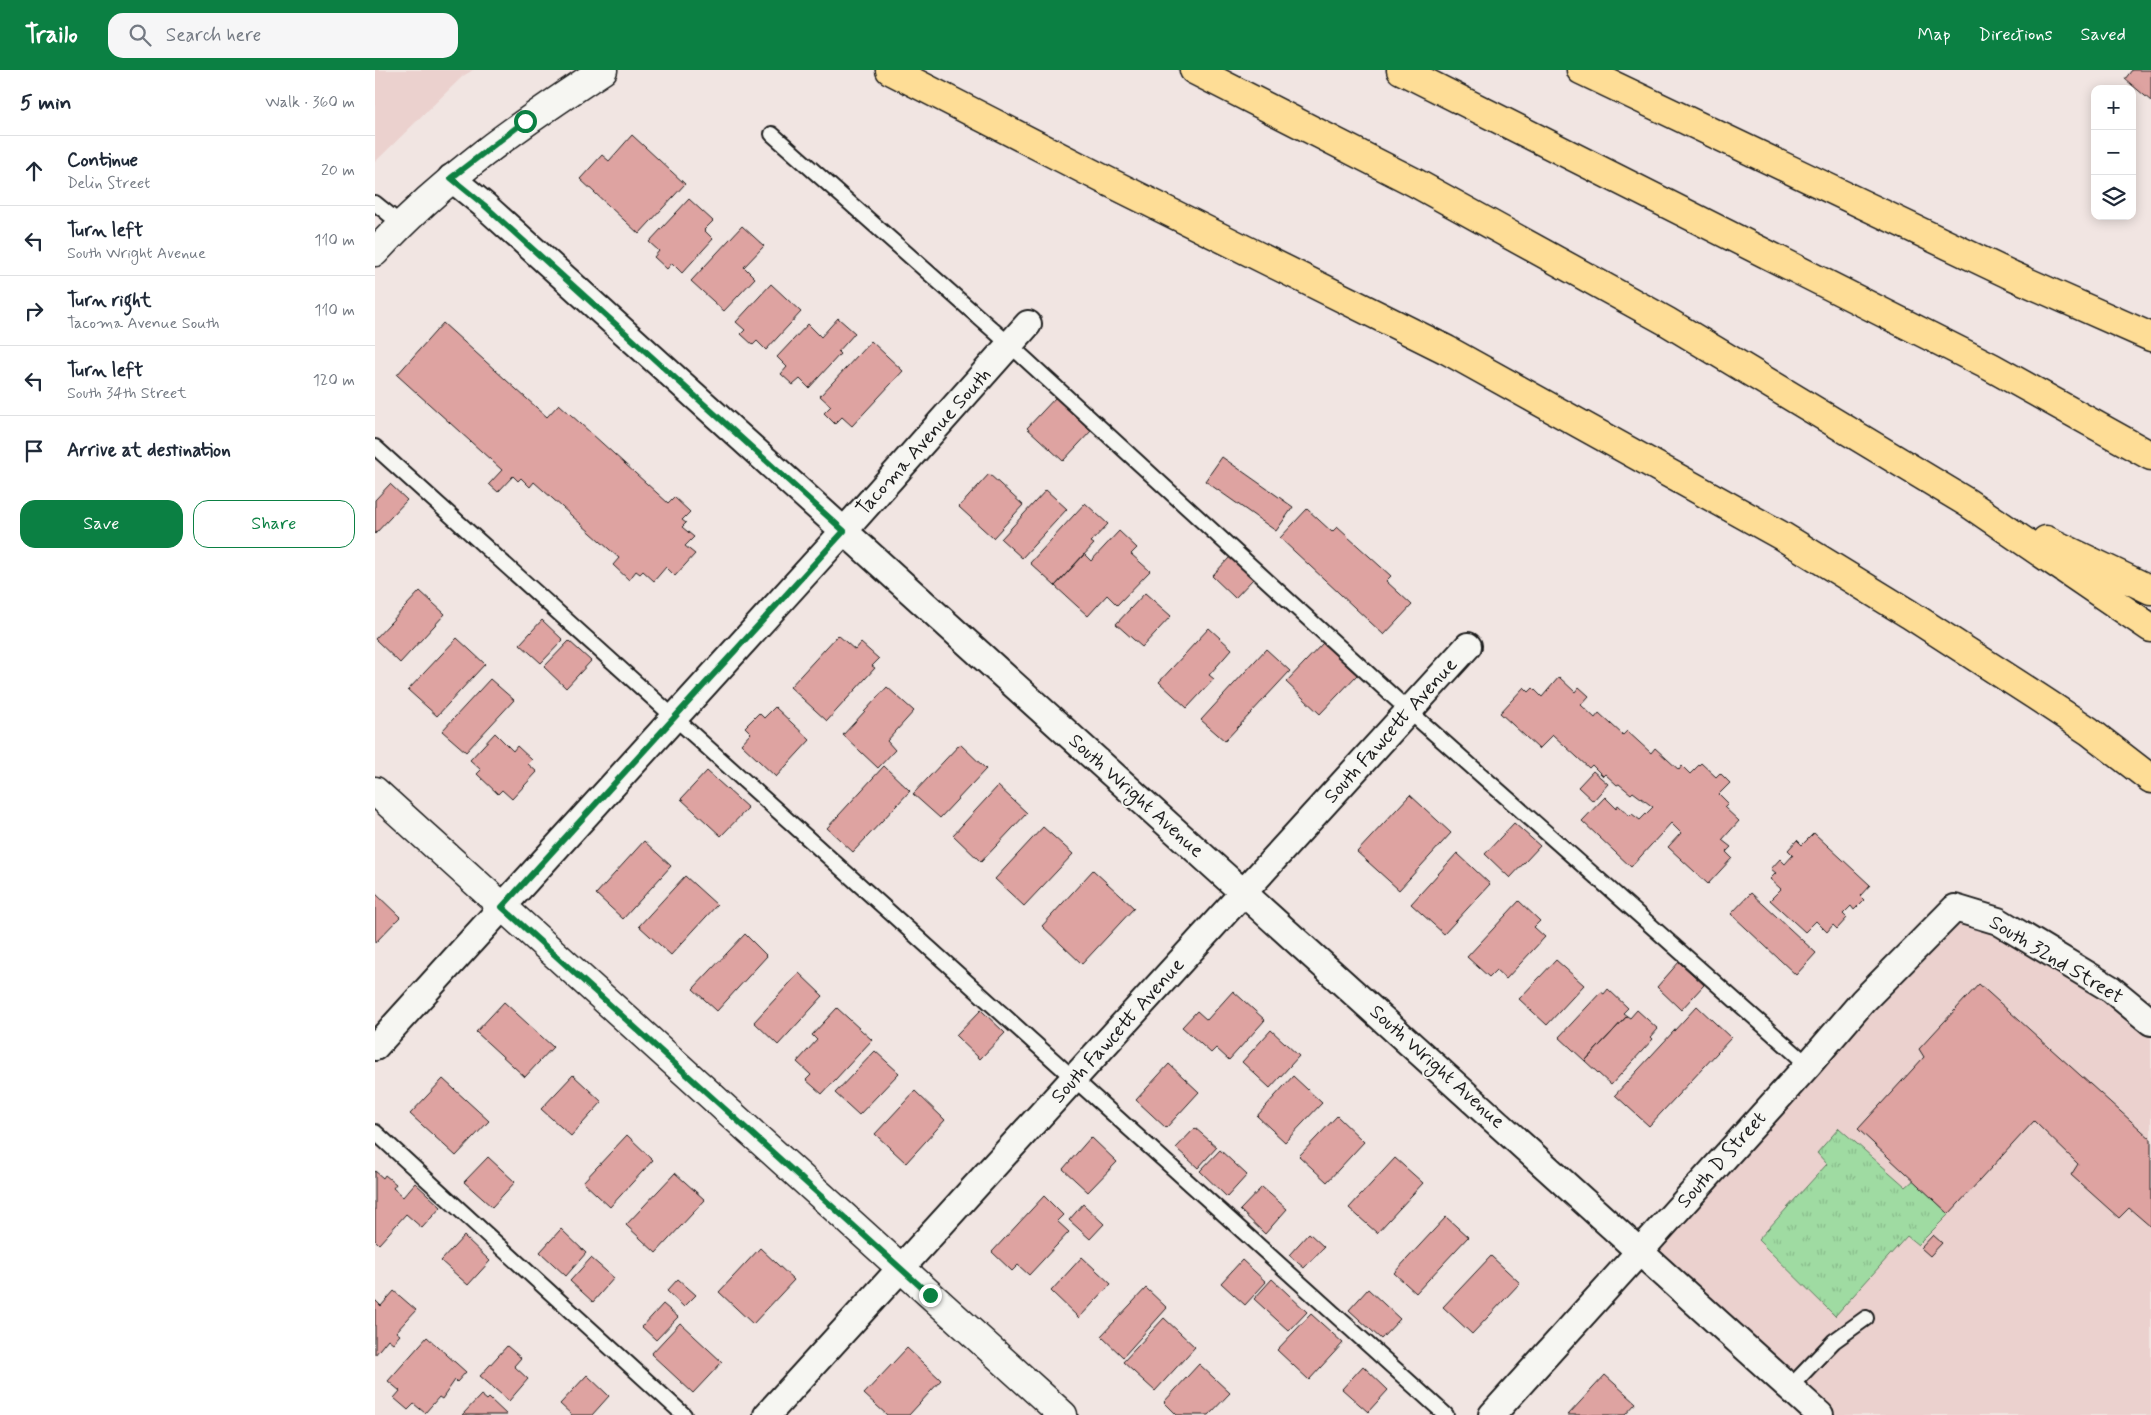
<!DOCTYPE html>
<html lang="en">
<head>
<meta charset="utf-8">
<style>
	body { margin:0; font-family:Mynerve,sans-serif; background:#f6f6f7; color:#1f2937 }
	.controls { position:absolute; right:15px; top:15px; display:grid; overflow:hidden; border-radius:10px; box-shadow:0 2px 12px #0003 }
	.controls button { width:45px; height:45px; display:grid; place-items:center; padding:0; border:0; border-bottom:1px solid #e0e1e3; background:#fff; color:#1f2937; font:25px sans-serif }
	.stop { position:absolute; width:15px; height:15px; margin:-11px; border:4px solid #0b8043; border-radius:50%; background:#fff }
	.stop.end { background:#0b8043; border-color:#fff; box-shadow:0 1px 5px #0008 }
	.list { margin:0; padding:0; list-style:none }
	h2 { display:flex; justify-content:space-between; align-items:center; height:65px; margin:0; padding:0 20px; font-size:21px }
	h2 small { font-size:16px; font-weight:400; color:#747a83 }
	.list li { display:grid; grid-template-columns:32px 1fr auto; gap:15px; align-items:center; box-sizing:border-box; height:70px; padding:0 20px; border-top:1px solid #e0e1e3 }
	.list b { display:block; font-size:19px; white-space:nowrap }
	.list p { margin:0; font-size:16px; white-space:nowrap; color:#747a83 }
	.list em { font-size:16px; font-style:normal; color:#747a83 }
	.actions { display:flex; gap:10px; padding:15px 20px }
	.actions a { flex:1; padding:11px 0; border:1px solid #0b8043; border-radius:15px; text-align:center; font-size:18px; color:#0b8043 }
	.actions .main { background:#0b8043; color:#fff }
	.icon { flex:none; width:28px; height:28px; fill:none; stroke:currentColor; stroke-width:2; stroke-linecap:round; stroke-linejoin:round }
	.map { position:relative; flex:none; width:1776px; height:1345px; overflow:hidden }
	header { display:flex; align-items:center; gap:30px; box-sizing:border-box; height:70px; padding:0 25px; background:#0b8043; color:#fff }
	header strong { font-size:24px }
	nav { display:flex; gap:28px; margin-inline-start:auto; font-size:18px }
	.search { width:350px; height:45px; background:#f6f6f7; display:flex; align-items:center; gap:12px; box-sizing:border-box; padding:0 18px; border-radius:15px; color:#747a83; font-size:19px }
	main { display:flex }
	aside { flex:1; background:#fff }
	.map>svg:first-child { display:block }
</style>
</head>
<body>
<header>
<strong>Trailo</strong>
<div class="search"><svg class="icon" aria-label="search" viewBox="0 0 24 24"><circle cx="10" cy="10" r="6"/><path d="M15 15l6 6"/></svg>Search here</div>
<nav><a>Map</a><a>Directions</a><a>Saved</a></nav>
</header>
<main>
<aside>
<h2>5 min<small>Walk · 360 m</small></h2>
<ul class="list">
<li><svg class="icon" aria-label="ahead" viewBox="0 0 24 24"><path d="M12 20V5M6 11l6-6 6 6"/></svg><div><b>Continue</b><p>Delin Street</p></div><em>20 m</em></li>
<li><svg class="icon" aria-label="left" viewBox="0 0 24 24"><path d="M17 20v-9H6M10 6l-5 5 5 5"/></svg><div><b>Turn left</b><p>South Wright Avenue</p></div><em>110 m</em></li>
<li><svg class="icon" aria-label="right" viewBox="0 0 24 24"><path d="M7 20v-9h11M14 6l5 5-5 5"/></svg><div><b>Turn right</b><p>Tacoma Avenue South</p></div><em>110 m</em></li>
<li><svg class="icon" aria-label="left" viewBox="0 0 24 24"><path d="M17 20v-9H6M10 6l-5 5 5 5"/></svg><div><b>Turn left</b><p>South 34th Street</p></div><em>120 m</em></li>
<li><svg class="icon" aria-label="arrive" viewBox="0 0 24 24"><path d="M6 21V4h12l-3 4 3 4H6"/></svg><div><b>Arrive at destination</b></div></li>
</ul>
<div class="actions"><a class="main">Save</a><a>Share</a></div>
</aside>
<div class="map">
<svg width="1776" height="1345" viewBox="0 0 1776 1345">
	<defs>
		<pattern id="grass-tufts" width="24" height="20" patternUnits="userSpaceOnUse" patternTransform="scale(1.25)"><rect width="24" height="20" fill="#9fdba2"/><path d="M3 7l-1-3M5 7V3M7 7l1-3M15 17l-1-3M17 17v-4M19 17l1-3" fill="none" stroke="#88bb8b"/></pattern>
	</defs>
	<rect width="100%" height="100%" fill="#f1e5e2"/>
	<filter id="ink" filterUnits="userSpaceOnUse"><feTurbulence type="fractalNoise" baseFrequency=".02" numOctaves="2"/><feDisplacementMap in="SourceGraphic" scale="10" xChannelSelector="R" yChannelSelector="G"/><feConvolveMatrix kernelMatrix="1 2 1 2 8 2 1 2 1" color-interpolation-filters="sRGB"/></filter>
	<g filter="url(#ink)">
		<!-- built -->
		<path fill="#ebd1ce" d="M0 0H98L88 6 0 92Z
			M1580 838 1776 952V1345H1445L1265 1181Z"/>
		<!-- grass -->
		<path fill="url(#grass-tufts)" stroke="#5e7c5f" d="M1464 1058 1531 1117 1539 1110 1574 1144 1543 1175 1532 1166 1460 1246 1383 1170 1452 1094 1442 1083Z"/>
		<!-- building -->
		<path fill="#dea3a1" stroke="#1c1c1c" d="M1757 0H1776V31L1750 9Z
			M257 65 310 114 264 164 205 109 227 85 234 91Z
			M314 129 338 151 329 160 338 169 307 203 297 193 292 199 279 187 284 181 274 172Z
			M367 156 389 176 369 197 380 208 349 241 316 211Z
			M396 214 426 242 391 280 382 271 378 275 366 264 370 260 361 252Z
			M463 248 480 263 463 282 465 284 434 318 425 309 418 315 406 304 412 297 402 287 433 254 446 267Z
			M68 253 172 347 184 334 293 433 299 427 315 442 307 450 311 453 307 457 319 467 310 476 320 484 300 506 291 497 279 511 268 501 265 504 261 501 254 510 238 495 244 488 159 412 155 417 146 408 143 411 138 406 123 422 114 414 127 400 22 305Z
			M496 271 528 301 477 356 467 347 460 354 449 343 456 336 445 326Z
			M681 327 717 360 688 391 652 358Z
			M847 387 918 437 901 461 830 411Z
			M614 404 648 435 618 468 584 437Z
			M15 414 32 430 0 464V430Z
			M671 420 692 439 647 488 626 469Z
			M710 433 733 454 716 472 719 474 680 516 655 493Z
			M932 439 957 462 962 457 1016 506 1011 511 1037 535 1009 565 905 468Z
			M744 461 762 478 756 484 775 501 742 535 732 525 713 546 680 516 709 484 716 491Z
			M856 486 879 508 860 528 837 506Z
			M45 521 70 544 25 593 0 569Z
			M770 523 796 546 767 577 741 554Z
			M167 550 188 570 166 593 145 574Z
			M834 558 857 579 834 605 839 609 812 638 784 612Z
			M463 565 480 580 486 573 504 589 497 596 500 598 452 651 415 617Z
			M82 568 110 594 62 646 33 620Z
			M194 571 216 591 191 618 169 597Z
			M948 573 982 605 945 644 911 612Z
			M891 579 915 601 850 671 826 650Z
			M1184 607 1200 622 1204 617 1214 626 1206 635 1220 648 1224 643 1248 665 1252 661 1276 683 1280 678 1304 700 1307 696 1315 704 1326 693 1341 707 1345 703 1355 713 1344 724 1353 733 1349 737 1364 751 1347 770 1356 777 1351 782 1357 788 1333 814 1293 777 1306 763 1296 753 1256 797 1207 751 1230 727 1241 738 1243 735 1255 746 1257 744 1265 750 1278 737 1258 722 1256 724 1244 714 1242 715 1230 704 1228 706 1217 695 1214 698 1178 665 1164 679 1125 643 1149 617 1154 622 1158 618 1167 627Z
			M115 609 139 630 91 682 67 661Z
			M512 617 539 641 512 671 520 680 503 698 468 665Z
			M400 637 435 670 401 707 366 674 376 663 370 657 384 643 389 648Z
			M120 663 138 681 142 676 157 690 153 694 162 702 137 729 127 720 123 724 102 704 106 700 95 690Z
			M585 674 611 699 565 748 538 724Z
			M509 696 535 721 478 782 452 758Z
			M332 701 373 738 346 766 306 729Z
			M1218 701 1233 714 1218 731 1203 717Z
			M623 716 652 743 606 792 578 765Z
			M1035 725 1076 763 1024 820 982 782Z
			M1139 753 1165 776 1135 808 1110 784Z
			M668 757 698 784 649 836 620 809Z
			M1439 763 1495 815 1485 826 1489 830 1479 840 1476 836 1468 844 1472 848 1462 859 1458 855 1452 862 1441 851 1430 862 1395 830 1406 819 1395 809 1401 803 1396 799 1405 789 1410 794 1418 785 1413 780 1422 770 1427 775Z
			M269 771 296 796 248 849 221 824Z
			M1082 783 1115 814 1069 864 1036 834Z
			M718 800 759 838 707 894 667 856Z
			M310 806 342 835 296 885 264 856Z
			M0 823 25 847 0 873Z
			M1376 823 1441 883 1421 905 1356 844Z
			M1144 831 1165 851 1159 857 1170 867 1131 909 1121 900 1114 907 1092 887Z
			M370 864 392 886 342 941 318 919Z
			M1181 890 1209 915 1172 955 1144 929Z
			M1304 892 1329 915 1306 940 1282 917Z
			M424 903 448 926 403 975 379 952Z
			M1604 914 1776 1069V1157L1754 1138 1744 1148 1696 1105 1703 1094 1659 1051 1574 1144 1483 1059 1549 987 1544 979Z
			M1233 919 1253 938 1248 943 1252 946 1210 991 1184 967 1226 922 1229 924Z
			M858 921 890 950 854 990 841 978 836 983 807 957 822 941 832 950Z
			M129 932 178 977 150 1007 101 962Z
			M1322 936 1356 968 1274 1056 1240 1025Z
			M462 938 497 970 447 1024 431 1010 436 1005 422 992 442 970 437 965Z
			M606 940 630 963 605 989 581 966Z
			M1262 940 1283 959 1276 967 1278 969 1236 1015 1210 991 1252 946 1255 948Z
			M896 960 924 986 895 1018 867 992Z
			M500 981 524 1003 484 1045 460 1023Z
			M794 994 824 1022 791 1058 761 1030Z
			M198 1005 227 1032 196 1066 166 1039Z
			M918 1006 947 1033 910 1072 882 1046Z
			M68 1009 114 1051 81 1086 35 1044Z
			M540 1021 570 1050 531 1093 500 1064Z
			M962 1046 989 1072 952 1112 924 1086Z
			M820 1058 842 1077 823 1098 801 1078Z
			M252 1065 278 1090 235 1137 208 1112Z
			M716 1067 742 1092 713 1122 688 1099Z
			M845 1080 872 1105 852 1127 825 1101Z
			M113 1087 140 1112 117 1137 89 1112Z
			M1020 1088 1048 1113 1002 1163 974 1138Z
			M0 1101 8 1108 10 1105 21 1114 18 1118 28 1127 40 1113 66 1137 47 1158 31 1144 4 1174 0 1170Z
			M300 1103 330 1130 281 1183 251 1155Z
			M887 1117 912 1139 890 1164 865 1140Z
			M669 1126 688 1145 682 1151 694 1162 654 1205 643 1195 637 1201 617 1182Z
			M708 1134 729 1154 715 1169 694 1150Z
			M1071 1147 1093 1167 1041 1223 1019 1203Z
			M186 1159 211 1183 191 1206 165 1182Z
			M934 1163 949 1177 929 1198 914 1185Z
			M1558 1165 1567 1173 1555 1186 1546 1178Z
			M89 1166 115 1191 93 1215 66 1191Z
			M385 1178 419 1210 378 1254 344 1222Z
			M1116 1186 1145 1213 1097 1264 1068 1237Z
			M707 1187 736 1214 704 1248 676 1221Z
			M216 1188 239 1208 218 1232 195 1211Z
			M867 1190 891 1212 870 1235 846 1213Z
			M303 1209 321 1225 309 1237 292 1221Z
			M897 1209 932 1242 914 1261 879 1229Z
			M771 1218 792 1238 748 1287 726 1266Z
			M993 1219 1025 1249 1006 1269 974 1240Z
			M19 1221 41 1240 21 1262 25 1265 18 1273 13 1269 0 1285V1230L6 1236Z
			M288 1234 303 1247 281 1270 267 1257Z
			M936 1244 968 1273 934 1310 902 1280Z
			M789 1248 820 1277 780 1321 748 1292Z
			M305 1253 347 1292 318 1323 276 1284Z
			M52 1267 91 1302 82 1312 80 1310 67 1329 64 1327 50 1343 39 1334 33 1340 19 1328 25 1321 13 1311Z
			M132 1276 146 1288 139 1296 153 1309 134 1331 105 1306Z
			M532 1278 566 1310 534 1345H512L489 1324Z
			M824 1294 855 1323 834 1345H802L789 1332Z
			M988 1296 1013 1320 993 1342 967 1319Z
			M212 1305 234 1326 217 1345H197L185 1334Z
			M1230 1305 1261 1333 1250 1345H1193Z
			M106 1325 112 1330 114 1328 132 1345H87Z"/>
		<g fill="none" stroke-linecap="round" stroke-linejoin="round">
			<!-- lane casing -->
			<g stroke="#1c1c1c" stroke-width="18">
				<path id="lane" d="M397 64 635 275 1034 641 1433 995
					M0 133 26 154
					M0 377 1071 1345
					M0 1062 309 1345
					M1415 1317 1459 1271 1491 1248"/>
			</g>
			<!-- street casing -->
			<g stroke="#1c1c1c" stroke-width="30">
				<path id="street" d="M76 108 109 135 1445 1345
					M0 977 469 461 653 254
					M392 1345 1093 576
					M1117 1345 1433 995 1488 931 1580 838 1623 851 1736 919 1776 952"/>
			</g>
			<!-- secondary casing -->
			<g stroke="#1c1c1c" stroke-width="31">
				<path id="secondary" d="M0 182C69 107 144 55 228 0
					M0 721 688 1345"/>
			</g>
			<!-- highway casing -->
			<g stroke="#1c1c1c" stroke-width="31">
				<path id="highway" d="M515 0 728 109 1072 280 1407 466 1534 544 1661 626 1714 661 1776 709
					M819 0 1039 112 1291 251 1593 433 1776 558
					M1026 0 1616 297 1776 386
					M1206 0 1636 205 1776 267
					M1671 470 1776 520"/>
			</g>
			<!-- lane -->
			<use href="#lane" stroke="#f6f6f2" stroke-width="14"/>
			<!-- street -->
			<use href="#street" stroke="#f6f6f2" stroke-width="26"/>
			<!-- secondary -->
			<use href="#secondary" stroke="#f6f6f2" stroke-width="28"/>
			<!-- highway -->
			<use href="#highway" stroke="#fedd96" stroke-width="28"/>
		</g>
	</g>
	<g fill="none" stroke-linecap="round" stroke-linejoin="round" filter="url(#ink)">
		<!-- route -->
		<path stroke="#0b8043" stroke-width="6" d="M150 51 76 108 109 135 469 461 127 837 555 1225"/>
	</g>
	<g text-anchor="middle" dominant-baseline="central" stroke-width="4" stroke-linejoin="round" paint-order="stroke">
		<!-- street labels -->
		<g font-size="20" fill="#1c1c1c" stroke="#f6f6f2">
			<text transform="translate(549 372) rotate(-48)">Tacoma Avenue South</text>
			<text transform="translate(1016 661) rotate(-48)">South Fawcett Avenue</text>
			<text transform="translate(761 726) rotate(42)">South Wright Avenue</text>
			<text transform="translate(1681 890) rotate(31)">South 32nd Street</text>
			<text transform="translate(743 961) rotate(-48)">South Fawcett Avenue</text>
			<text transform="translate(1062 997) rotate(42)">South Wright Avenue</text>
			<text transform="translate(1347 1090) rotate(-48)">South D Street</text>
		</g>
	</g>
</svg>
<div class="controls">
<button>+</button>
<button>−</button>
<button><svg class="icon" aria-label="layers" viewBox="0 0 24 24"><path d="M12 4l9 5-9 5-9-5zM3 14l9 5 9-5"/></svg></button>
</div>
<div class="stop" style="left:150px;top:51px"></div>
<div class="stop end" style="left:555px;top:1225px"></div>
</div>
</main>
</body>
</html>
